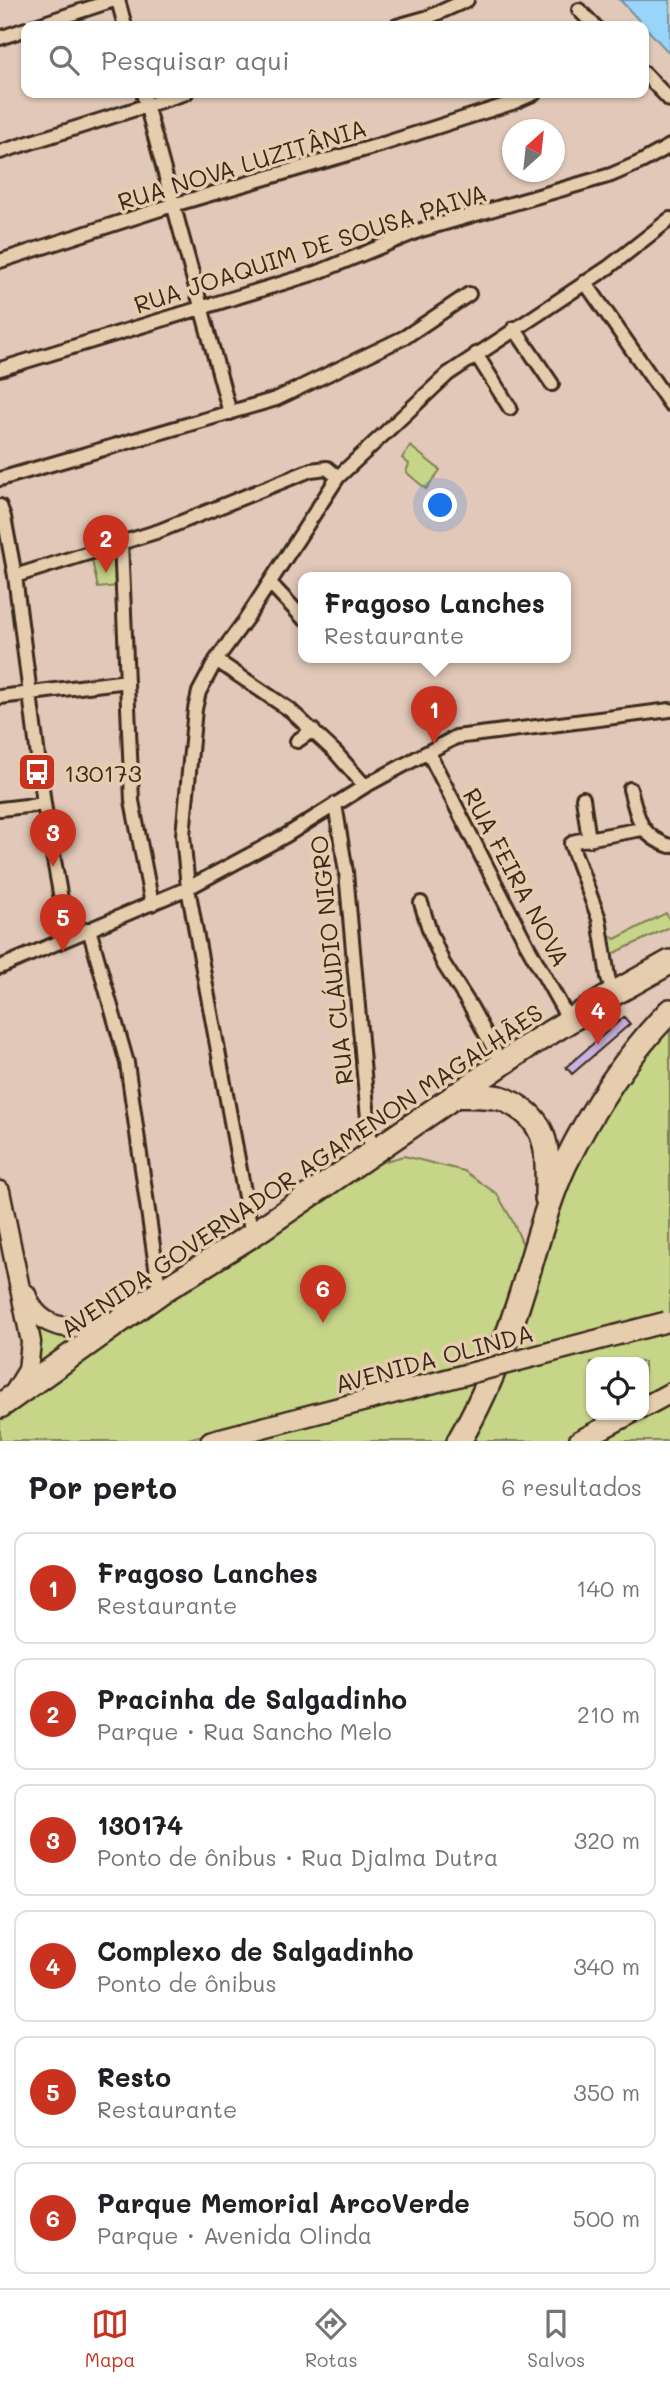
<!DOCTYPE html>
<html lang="pt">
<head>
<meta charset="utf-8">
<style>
	body { margin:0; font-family:Mali,sans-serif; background:#f6f6f6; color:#202124 }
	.controls { position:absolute; right:21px; bottom:21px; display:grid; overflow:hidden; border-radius:14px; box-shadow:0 2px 5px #0004 }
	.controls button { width:63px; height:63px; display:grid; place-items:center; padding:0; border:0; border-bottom:2px solid #e0e0e0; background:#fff; color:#202124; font:35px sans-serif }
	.compass { position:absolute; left:502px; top:119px; width:63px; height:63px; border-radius:50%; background:#fff; box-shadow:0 2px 5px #0004; rotate:27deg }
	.you { position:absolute; left:441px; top:506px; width:24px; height:24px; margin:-18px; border:5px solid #fff; border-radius:50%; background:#1a73e8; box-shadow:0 0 0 10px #1a73e833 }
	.badge { display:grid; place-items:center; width:46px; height:46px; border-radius:50%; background:#c8321e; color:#fff; font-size:23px; font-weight:700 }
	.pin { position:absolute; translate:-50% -58px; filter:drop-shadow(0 2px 4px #0008) }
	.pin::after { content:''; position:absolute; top:37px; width:24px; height:21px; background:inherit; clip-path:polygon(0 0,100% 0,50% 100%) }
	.popup { position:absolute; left:298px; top:572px; width:273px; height:91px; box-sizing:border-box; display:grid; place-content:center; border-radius:14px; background:#fff; filter:drop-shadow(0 2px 5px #0005); font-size:23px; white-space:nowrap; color:#757577 }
	.popup b { font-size:26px; color:#202124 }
	.popup::after { content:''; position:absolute; left:50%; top:100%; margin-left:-14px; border:14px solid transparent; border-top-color:#fff }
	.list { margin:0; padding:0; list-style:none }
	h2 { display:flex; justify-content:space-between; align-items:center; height:91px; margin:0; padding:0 28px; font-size:30px }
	h2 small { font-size:23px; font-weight:400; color:#757577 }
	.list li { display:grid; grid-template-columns:46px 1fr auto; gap:21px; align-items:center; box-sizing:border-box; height:112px; margin:0 14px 14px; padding:0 14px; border:2px solid #e0e0e0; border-radius:14px }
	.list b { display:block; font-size:26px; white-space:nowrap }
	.list p { margin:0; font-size:23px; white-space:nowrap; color:#757577 }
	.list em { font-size:23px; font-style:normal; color:#757577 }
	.icon { flex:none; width:38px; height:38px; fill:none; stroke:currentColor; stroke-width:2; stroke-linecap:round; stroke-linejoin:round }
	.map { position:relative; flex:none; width:670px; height:1441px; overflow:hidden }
	.search { position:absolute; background:#fff; box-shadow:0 2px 5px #0004; left:21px; right:21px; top:21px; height:77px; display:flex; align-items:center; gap:18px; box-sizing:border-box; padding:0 24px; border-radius:14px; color:#757577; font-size:26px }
	.sheet { height:847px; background:#fff }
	nav { display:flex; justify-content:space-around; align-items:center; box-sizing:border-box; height:98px; border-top:2px solid #e0e0e0; background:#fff; font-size:19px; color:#757577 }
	nav a { display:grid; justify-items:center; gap:4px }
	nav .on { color:#c8321e }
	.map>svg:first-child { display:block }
</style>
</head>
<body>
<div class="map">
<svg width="670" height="1441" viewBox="0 0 670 1441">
	<rect width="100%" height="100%" fill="#e1c8b8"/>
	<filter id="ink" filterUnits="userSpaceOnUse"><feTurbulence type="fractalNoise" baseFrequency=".0143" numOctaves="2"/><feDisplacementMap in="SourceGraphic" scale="14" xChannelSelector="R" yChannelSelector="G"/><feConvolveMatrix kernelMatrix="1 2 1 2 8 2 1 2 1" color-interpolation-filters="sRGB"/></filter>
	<g filter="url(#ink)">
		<!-- green -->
		<path fill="#c7d589" stroke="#818054" stroke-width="2" d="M410 446 440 470 426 489 406 472 409 464 402 458Z
			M117 552V586L98 588 92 560Z
			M666 913 670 921V927L606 957 605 942 609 935 615 939Z
			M670 1009V1315L512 1353 573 1173 595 1125Z
			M404 1156 464 1171 497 1194 512 1220 528 1256 463 1418 447 1441H208L451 1368 181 1441H0V1408L349 1171Z
			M670 1324V1387L644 1401V1362H591V1415H617L568 1441H470L508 1361Z
			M39 1328 76 1339 40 1362Z
			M670 1405V1441H602Z"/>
		<!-- water -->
		<path fill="#99d5fa" stroke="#7391a2" stroke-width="2" d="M620 0H670V54L623 3Z"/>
		<!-- building -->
		<path fill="#ccb2e0" stroke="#3b2a1e" stroke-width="2" d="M624 1017 630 1024 572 1074 566 1067Z"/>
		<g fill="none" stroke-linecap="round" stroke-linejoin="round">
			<!-- street casing -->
			<g stroke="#3b2a1e" stroke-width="18">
				<path id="street" d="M118 0 125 26
					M579 10 595 26
					M35 26 114 0
					M397 26 429 17 467 0
					M0 38 26 29
					M644 73 670 100
					M143 93 230 413
					M0 152 186 93
					M0 261 173 205 383 144 512 103 535 93
					M585 282 670 404
					M514 328 552 384
					M476 354 510 408
					M0 369 316 273 421 230 611 175 641 162 670 146
					M0 479 276 399 405 337 469 294
					M0 506 4 517 15 576 44 804 68 938
					M121 542 132 801 152 904
					M15 576 159 531 311 470 327 468 338 477
					M270 583 303 618
					M216 660 290 710 336 753 365 786
					M0 697 127 681
					M297 741 313 730
					M428 752 527 945 570 1022
					M630 789C638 818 639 836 670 846
					M583 798 589 840
					M335 804 346 872 371 1152
					M0 809 44 804
					M421 903 430 932 443 963 471 1007 502 1064
					M89 929 127 1063 158 1281 162 1291
					M0 967 188 888 285 836 365 786 456 737 670 710
					M613 994 608 977 599 919 571 844 576 841 642 829
					M252 1235 188 888 183 835 195 709 199 692 216 660 246 619 338 477 448 374 609 267 670 219"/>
			</g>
			<!-- secondary casing -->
			<g stroke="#3b2a1e" stroke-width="23">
				<path id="secondary" d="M0 1191 31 1342 28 1370 14 1393
					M26 1294C41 1336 80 1330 114 1321"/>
			</g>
			<!-- primary casing -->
			<g stroke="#3b2a1e" stroke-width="24">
				<path id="primary" d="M644 1407 670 1393
					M211 1441 257 1429
					M579 1441 628 1415"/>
			</g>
			<!-- highway casing -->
			<g stroke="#3b2a1e" stroke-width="28">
				<path id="highway" d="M455 1095C470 1096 486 1095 500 1098 508 1100 517 1106 524 1111 552 1132 547 1166 547 1198
					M0 1406 162 1291 252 1235 528 1046 613 994 670 962
					M459 1441C489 1390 509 1336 526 1279 538 1241 548 1200 565 1164 592 1109 627 1055 670 1011"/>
			</g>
			<!-- street -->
			<use href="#street" stroke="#e6cdae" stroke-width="12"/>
			<!-- secondary -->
			<use href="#secondary" stroke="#e6cdae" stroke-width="18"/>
			<!-- primary -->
			<use href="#primary" stroke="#e6cdae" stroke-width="19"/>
			<!-- highway -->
			<use href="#highway" stroke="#e6cdae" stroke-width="23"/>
			<!-- primary-bridge casing -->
			<g stroke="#3b2a1e" stroke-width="24" stroke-linecap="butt">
				<path id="primary-bridge" d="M257 1429 666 1322"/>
			</g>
			<!-- primary-bridge -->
			<use href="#primary-bridge" stroke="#e6cdae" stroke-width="19"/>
		</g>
	</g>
	<!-- icons -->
	<defs>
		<g id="bus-square" transform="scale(2.0125)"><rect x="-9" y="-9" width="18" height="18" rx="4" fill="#c8321e" stroke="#e6cdae"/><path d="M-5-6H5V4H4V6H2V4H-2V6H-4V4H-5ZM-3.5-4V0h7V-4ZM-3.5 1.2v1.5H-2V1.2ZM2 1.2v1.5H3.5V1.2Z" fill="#fff"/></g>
	</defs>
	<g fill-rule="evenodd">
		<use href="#bus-square" x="37" y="772"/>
	</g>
	<g text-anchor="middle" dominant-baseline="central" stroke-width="7" stroke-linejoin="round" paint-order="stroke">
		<!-- street labels -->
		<g font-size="24" fill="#3b2a1e" stroke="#e6cdae">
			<text transform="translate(242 164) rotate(-17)">RUA NOVA LUZITÂNIA</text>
			<text transform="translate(310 248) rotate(-18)">RUA JOAQUIM DE SOUSA PAIVA</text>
			<text transform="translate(517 877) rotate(62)">RUA FEIRA NOVA</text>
			<text transform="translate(331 960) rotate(-96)">RUA CLÁUDIO NIGRO</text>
			<text transform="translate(301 1170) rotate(-34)">AVENIDA GOVERNADOR AGAMENON MAGALHÃES</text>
			<text transform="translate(434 1358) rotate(-15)">AVENIDA OLINDA</text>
		</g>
		<!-- poi labels -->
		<g font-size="24" fill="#3b2a1e" stroke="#e6cdae" text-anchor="start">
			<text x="64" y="772">130173</text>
		</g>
	</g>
</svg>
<div class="controls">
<button><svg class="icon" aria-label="locate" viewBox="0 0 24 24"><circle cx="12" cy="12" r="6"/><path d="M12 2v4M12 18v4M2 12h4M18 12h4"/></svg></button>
</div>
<svg class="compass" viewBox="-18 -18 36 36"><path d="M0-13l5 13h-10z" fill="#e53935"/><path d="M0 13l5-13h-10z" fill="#757577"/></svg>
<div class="you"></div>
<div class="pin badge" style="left:434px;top:744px">1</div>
<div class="popup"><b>Fragoso Lanches</b>Restaurante</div>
<div class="pin badge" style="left:106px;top:573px">2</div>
<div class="pin badge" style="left:53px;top:867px">3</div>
<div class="pin badge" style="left:598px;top:1045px">4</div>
<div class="pin badge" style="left:63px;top:952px">5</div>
<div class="pin badge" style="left:323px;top:1323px">6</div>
<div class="search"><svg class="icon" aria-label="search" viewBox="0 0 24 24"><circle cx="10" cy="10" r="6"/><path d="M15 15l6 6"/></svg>Pesquisar aqui</div>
</div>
<section class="sheet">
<h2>Por perto<small>6 resultados</small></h2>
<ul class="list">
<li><span class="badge">1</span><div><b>Fragoso Lanches</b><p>Restaurante</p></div><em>140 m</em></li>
<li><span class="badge">2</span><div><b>Pracinha de Salgadinho</b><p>Parque · Rua Sancho Melo</p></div><em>210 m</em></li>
<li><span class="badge">3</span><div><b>130174</b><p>Ponto de ônibus · Rua Djalma Dutra</p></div><em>320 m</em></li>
<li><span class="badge">4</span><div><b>Complexo de Salgadinho</b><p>Ponto de ônibus</p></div><em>340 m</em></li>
<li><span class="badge">5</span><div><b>Resto</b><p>Restaurante</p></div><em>350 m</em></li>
<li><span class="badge">6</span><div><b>Parque Memorial ArcoVerde</b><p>Parque · Avenida Olinda</p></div><em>500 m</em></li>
</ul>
</section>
<nav>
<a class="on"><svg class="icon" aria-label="map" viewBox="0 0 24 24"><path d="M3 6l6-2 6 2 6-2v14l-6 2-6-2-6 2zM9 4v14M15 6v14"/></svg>Mapa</a>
<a><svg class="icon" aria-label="directions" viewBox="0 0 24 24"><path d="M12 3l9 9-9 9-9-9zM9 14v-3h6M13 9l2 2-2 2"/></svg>Rotas</a>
<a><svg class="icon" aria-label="saved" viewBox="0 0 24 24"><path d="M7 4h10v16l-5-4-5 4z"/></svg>Salvos</a>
</nav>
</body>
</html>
